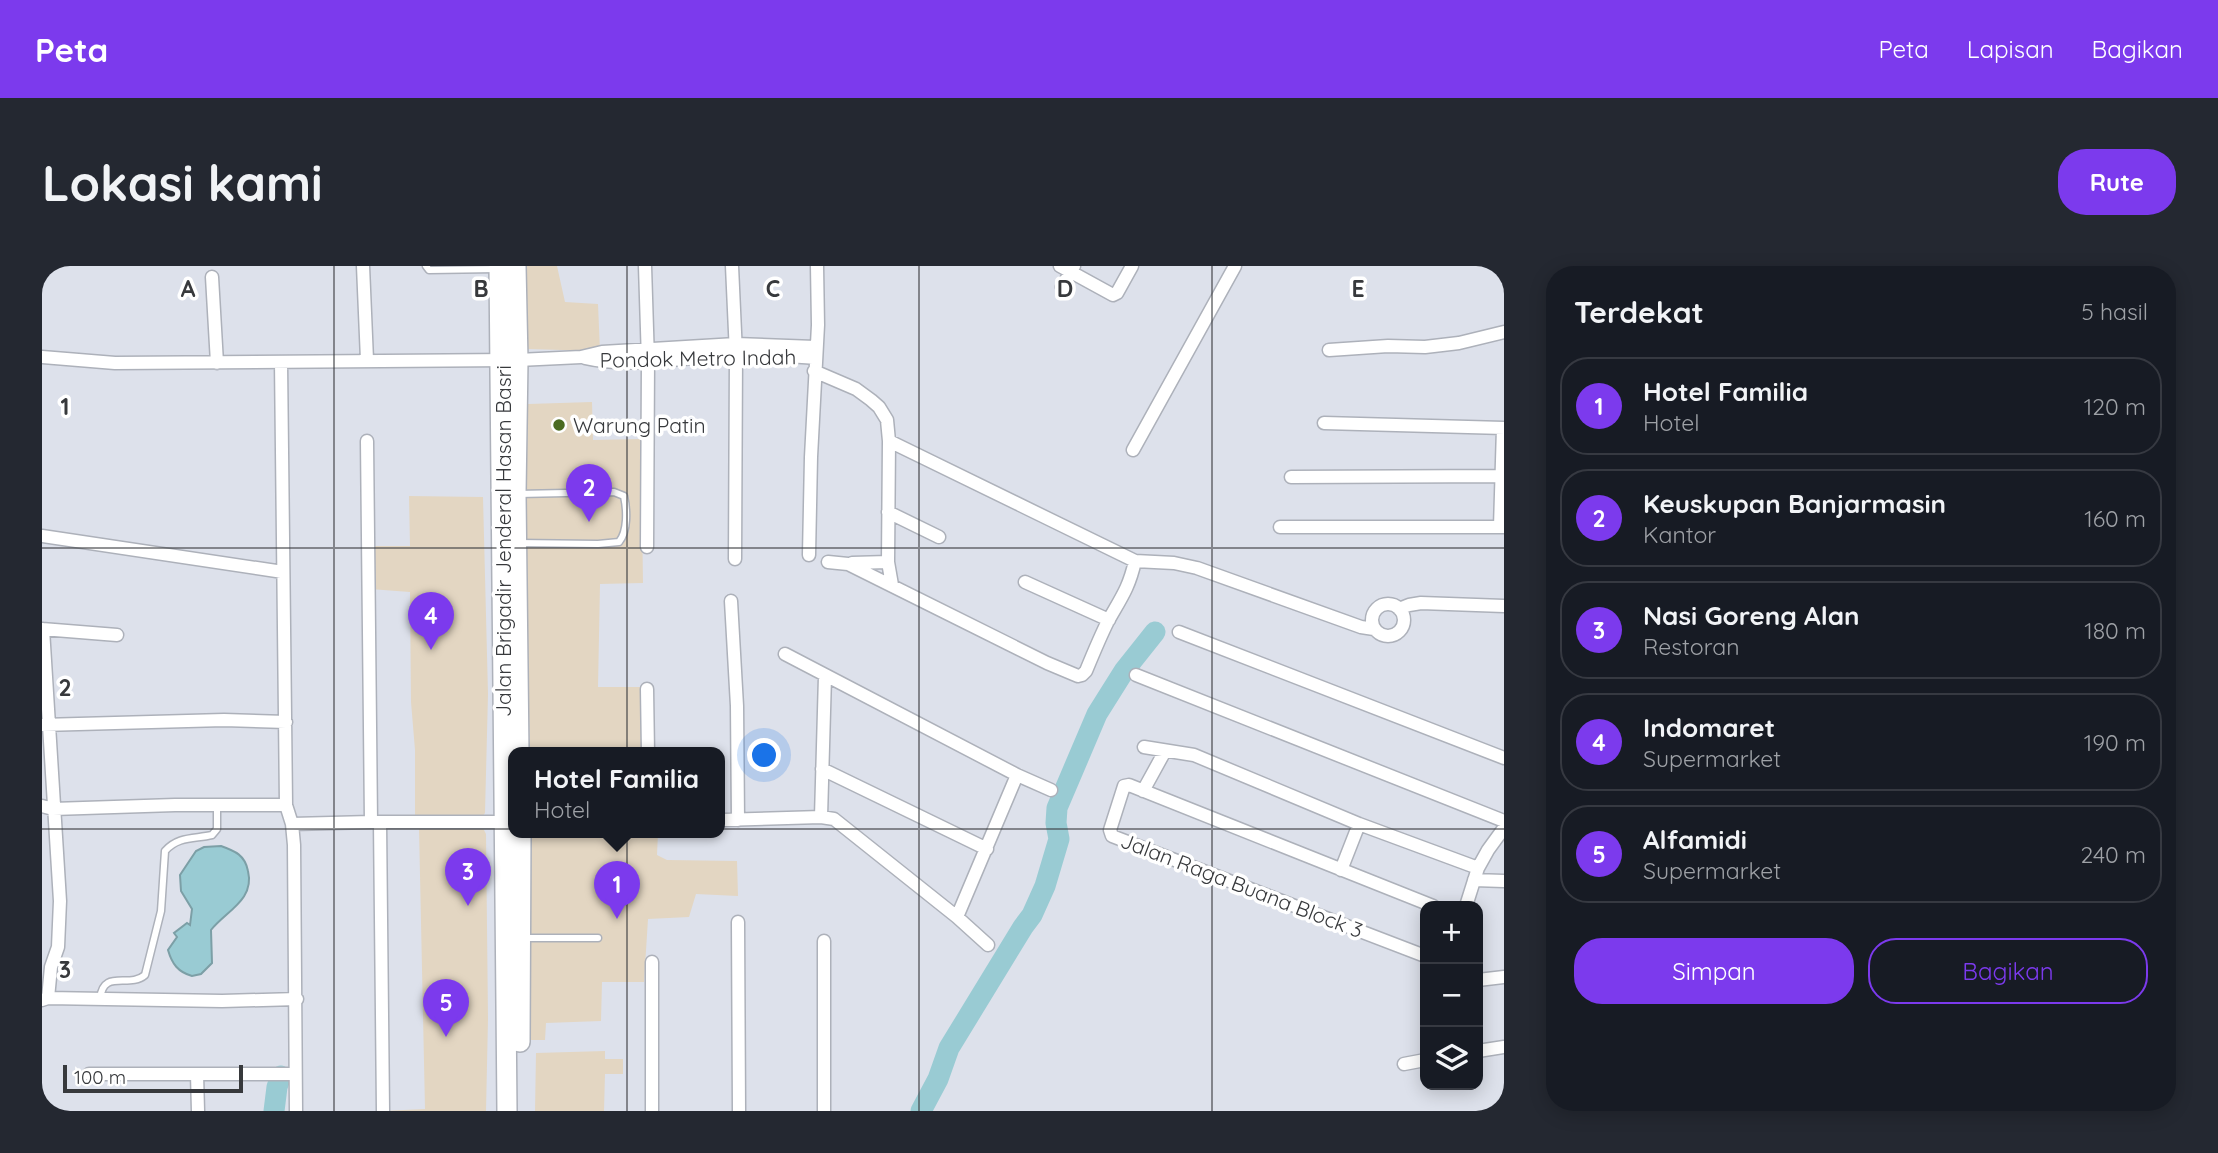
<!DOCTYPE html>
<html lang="id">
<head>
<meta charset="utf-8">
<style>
	body { margin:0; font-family:Quicksand,sans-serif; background:#242831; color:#f1f3f6 }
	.controls { position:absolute; right:21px; bottom:21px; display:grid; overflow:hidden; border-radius:14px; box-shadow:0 4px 18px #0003 }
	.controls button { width:63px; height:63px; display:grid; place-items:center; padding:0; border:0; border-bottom:2px solid #363941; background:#171b24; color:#f1f3f6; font:35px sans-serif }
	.scale { position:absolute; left:21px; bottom:18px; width:180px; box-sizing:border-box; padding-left:7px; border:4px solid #37393c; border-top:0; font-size:19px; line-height:24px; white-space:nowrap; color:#37393c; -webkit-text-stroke:5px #fff; paint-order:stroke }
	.you { position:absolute; left:723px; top:490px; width:24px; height:24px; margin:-18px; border:5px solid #fff; border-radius:50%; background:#1a73e8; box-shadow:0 0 0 10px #1a73e833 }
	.badge { display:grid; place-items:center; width:46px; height:46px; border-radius:50%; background:#7c3aed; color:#fff; font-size:23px; font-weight:700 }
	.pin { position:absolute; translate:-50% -58px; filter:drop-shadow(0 2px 4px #0008) }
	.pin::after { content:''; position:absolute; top:37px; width:24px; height:21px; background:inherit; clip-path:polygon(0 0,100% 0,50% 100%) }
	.popup { position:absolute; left:466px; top:481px; width:217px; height:91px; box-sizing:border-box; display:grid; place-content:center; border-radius:14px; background:#171b24; filter:drop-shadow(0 2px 5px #0005); font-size:23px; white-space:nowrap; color:#9ea1a6 }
	.popup b { font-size:26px; color:#f1f3f6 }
	.popup::after { content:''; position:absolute; left:50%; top:100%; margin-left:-14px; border:14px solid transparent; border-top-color:#171b24 }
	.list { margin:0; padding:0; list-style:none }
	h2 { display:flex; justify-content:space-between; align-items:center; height:91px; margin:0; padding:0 28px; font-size:30px }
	h2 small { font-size:23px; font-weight:400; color:#9ea1a6 }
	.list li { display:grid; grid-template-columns:46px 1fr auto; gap:21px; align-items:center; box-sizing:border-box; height:98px; margin:0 14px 14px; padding:0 14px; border:2px solid #363941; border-radius:28px }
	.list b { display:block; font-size:26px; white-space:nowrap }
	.list p { margin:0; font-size:23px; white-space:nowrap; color:#9ea1a6 }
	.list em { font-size:23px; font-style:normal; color:#9ea1a6 }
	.actions { display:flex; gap:14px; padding:21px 28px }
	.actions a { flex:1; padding:16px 0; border:2px solid #7c3aed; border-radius:28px; text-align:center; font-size:24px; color:#7c3aed }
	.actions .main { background:#7c3aed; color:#fff }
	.icon { flex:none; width:38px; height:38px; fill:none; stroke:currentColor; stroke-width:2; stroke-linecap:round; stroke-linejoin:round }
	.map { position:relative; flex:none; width:1462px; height:845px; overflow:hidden; border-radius:28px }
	header { display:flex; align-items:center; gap:42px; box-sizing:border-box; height:98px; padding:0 35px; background:#7c3aed; color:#fff }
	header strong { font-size:33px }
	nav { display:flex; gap:38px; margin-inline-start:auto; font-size:24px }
	.intro { display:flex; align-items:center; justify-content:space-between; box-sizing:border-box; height:168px; padding:0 42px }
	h1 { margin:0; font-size:49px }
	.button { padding:18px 32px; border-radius:28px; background:#7c3aed; color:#fff; font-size:24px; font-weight:700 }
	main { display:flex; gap:42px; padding:0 42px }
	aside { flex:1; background:#171b24; border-radius:28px; box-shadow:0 4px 18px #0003 }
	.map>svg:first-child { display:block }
</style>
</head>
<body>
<header>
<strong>Peta</strong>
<nav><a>Peta</a><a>Lapisan</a><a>Bagikan</a></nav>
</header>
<div class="intro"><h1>Lokasi kami</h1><a class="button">Rute</a></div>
<main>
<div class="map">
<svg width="1462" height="845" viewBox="0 0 1462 845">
	<rect width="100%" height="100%" fill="#dde1eb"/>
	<!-- commercial -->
	<path fill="#e3d6c2" d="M475 0H515L523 36 556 38 558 85 484 83Z
		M550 136 551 174 599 173 601 317 558 318 556 421H599L601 487H488L483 265 486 138Z
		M367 230 441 231 446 428 443 547 440 551 373 549V484L369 436 368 326 328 323 329 280H368Z
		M440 560 444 568 446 753 444 845H340L383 843 377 562Z
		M490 567H616L615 589 625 594 695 595 696 630 654 628 647 651 606 653 602 716H560L559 755 504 757 503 774H486Z
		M563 785V793H581V808H563L562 845H493L494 787Z"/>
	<!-- water -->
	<path fill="#99cbd3" stroke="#7c9fa6" stroke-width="2" d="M179 580C193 585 203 589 206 605 213 634 184 645 169 664L170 697 159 708 150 710C136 706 130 698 126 684L135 671 132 667 145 657 148 659 150 643 139 625 138 609 154 585 162 581Z"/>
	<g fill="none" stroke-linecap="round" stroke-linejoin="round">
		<!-- river -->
		<path stroke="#99cbd3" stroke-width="21" d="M232 845 235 821 239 810
			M879 845 896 813 907 782 981 661 990 649 1003 620 1017 573 1014 557 1015 542 1055 448 1082 405 1113 366"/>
		<!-- service casing -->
		<g stroke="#adb1ba" stroke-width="9">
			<path id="service" d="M384 0 387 4 455 3
				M476 277 556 278 577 276C586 265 585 244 582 230L572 226 476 228
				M481 672H556
				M58 733C61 702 87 723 103 709L119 645 123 585C136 570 153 573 170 569L175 563V540"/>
		</g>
		<!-- minor casing -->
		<g stroke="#adb1ba" stroke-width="15">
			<path id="minor" d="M321 0 325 94
				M603 0 606 95 605 281
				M690 0 694 88 693 293
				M1018 0 1071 29 1075 27 1090 0
				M170 11 175 97
				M1020 21 1032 0
				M1287 84 1346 80 1383 81 1417 77 1462 66
				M0 91 73 97 476 94 539 91 560 86 694 78 773 81
				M543 92C590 103 642 91 690 89 718 87 746 90 773 92
				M239 96 244 539 250 558 252 579 254 845
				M772 105 814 123 829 134 837 141 845 154 847 175 846 296 850 319
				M1282 157 1462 162
				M325 175 329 556
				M847 175 1093 295 1132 297 1155 302 1319 361 1332 363
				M1091 184 1193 0
				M1249 211 1462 210
				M846 246 897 271
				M1238 261H1462
				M1458 261 1461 162
				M0 270 241 306
				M767 289 769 191 776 59 775 0
				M786 296 806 298 1005 397 1036 410 1040 409 1044 405C1051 388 1058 371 1066 355 1079 332 1087 322 1093 295
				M810 297 846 296
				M983 316 1067 354
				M689 335 695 440 696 554
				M1330 354a16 16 0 1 1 32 0a16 16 0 1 1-32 0Z
				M1357 343 1367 339 1379 337 1462 340
				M0 363 75 369
				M1 363 18 635 16 681 9 701 6 732
				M1137 366 1462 492
				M743 388 975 509 1009 524
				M1094 409 1462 555
				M783 410 779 551 792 553 915 651 946 679
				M605 423 606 487
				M0 459 182 454 244 456
				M1102 481 1152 489 1317 558 1436 602
				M780 503 945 583
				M1101 525 1123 485
				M0 540 11 543 133 539H244
				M678 554 779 551
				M338 556 341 845
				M250 558 329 556H464
				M1299 604 1317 558
				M1432 614 1462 615
				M1424 640 1436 602 1446 584 1462 562
				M915 651 975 509
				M696 656 697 845
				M1383 690 1070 570 1068 564 1082 520 1087 519 1391 640
				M1436 714 1462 711
				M0 734 6 732 180 735 255 733
				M1436 785 1462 781
				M1362 798 1383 794
				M47 808H253
				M155 808 156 845
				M610 845V696
				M782 845V675"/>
		</g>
		<!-- trunk casing -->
		<g stroke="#adb1ba" stroke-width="22">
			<path id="trunk" d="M457 0 465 845
				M474 0 476 94 474 228 477 487
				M478 776 479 567"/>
		</g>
		<!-- service -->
		<use href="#service" stroke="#fff" stroke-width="6"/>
		<!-- minor -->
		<use href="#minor" stroke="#fff" stroke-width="12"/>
		<!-- trunk -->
		<use href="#trunk" stroke="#fff" stroke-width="19"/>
	</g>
	<!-- grid -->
	<path fill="none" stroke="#37393c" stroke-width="2" stroke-opacity="0.55" d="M292 0V845M585 0V845M877 0V845M1170 0V845M0 282H1462M0 563H1462"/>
	<!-- markers -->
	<circle fill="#4b6b21" stroke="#fff" stroke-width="2.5" cx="517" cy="159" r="7"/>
	<g text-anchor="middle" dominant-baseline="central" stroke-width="7" stroke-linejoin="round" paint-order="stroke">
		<!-- street labels -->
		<g font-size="21" fill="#37393c" stroke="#fff">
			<text transform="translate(656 92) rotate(-1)">Pondok Metro Indah</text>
			<text transform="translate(461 275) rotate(-90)">Jalan Brigadir Jenderal Hasan Basri</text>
			<text transform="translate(1200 619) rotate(21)">Jalan Raga Buana Block 3</text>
		</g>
		<!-- poi labels -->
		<g font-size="21" fill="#37393c" stroke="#fff" text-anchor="start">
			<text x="531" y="159">Warung Patin</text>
		</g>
	</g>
	<g font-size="23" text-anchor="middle" font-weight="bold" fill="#37393c" stroke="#fff" stroke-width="7" stroke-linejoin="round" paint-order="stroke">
		<text x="146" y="31">A</text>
		<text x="439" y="31">B</text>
		<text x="731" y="31">C</text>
		<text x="1023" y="31">D</text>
		<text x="1316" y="31">E</text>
		<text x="23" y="149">1</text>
		<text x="23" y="430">2</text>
		<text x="23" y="712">3</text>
	</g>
</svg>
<div class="controls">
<button>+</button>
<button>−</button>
<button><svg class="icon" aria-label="layers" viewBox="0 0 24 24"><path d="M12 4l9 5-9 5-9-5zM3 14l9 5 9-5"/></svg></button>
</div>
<div class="scale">100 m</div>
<div class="you"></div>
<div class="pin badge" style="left:575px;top:653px">1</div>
<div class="popup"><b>Hotel Familia</b>Hotel</div>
<div class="pin badge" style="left:547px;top:256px">2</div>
<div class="pin badge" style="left:426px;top:640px">3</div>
<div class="pin badge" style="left:389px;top:384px">4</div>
<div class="pin badge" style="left:404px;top:771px">5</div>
</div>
<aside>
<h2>Terdekat<small>5 hasil</small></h2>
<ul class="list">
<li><span class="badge">1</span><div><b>Hotel Familia</b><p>Hotel</p></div><em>120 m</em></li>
<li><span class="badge">2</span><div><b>Keuskupan Banjarmasin</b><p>Kantor</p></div><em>160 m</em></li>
<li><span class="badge">3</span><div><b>Nasi Goreng Alan</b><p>Restoran</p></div><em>180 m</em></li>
<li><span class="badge">4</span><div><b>Indomaret</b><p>Supermarket</p></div><em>190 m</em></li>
<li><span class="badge">5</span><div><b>Alfamidi</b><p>Supermarket</p></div><em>240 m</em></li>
</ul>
<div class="actions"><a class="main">Simpan</a><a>Bagikan</a></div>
</aside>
</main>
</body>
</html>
